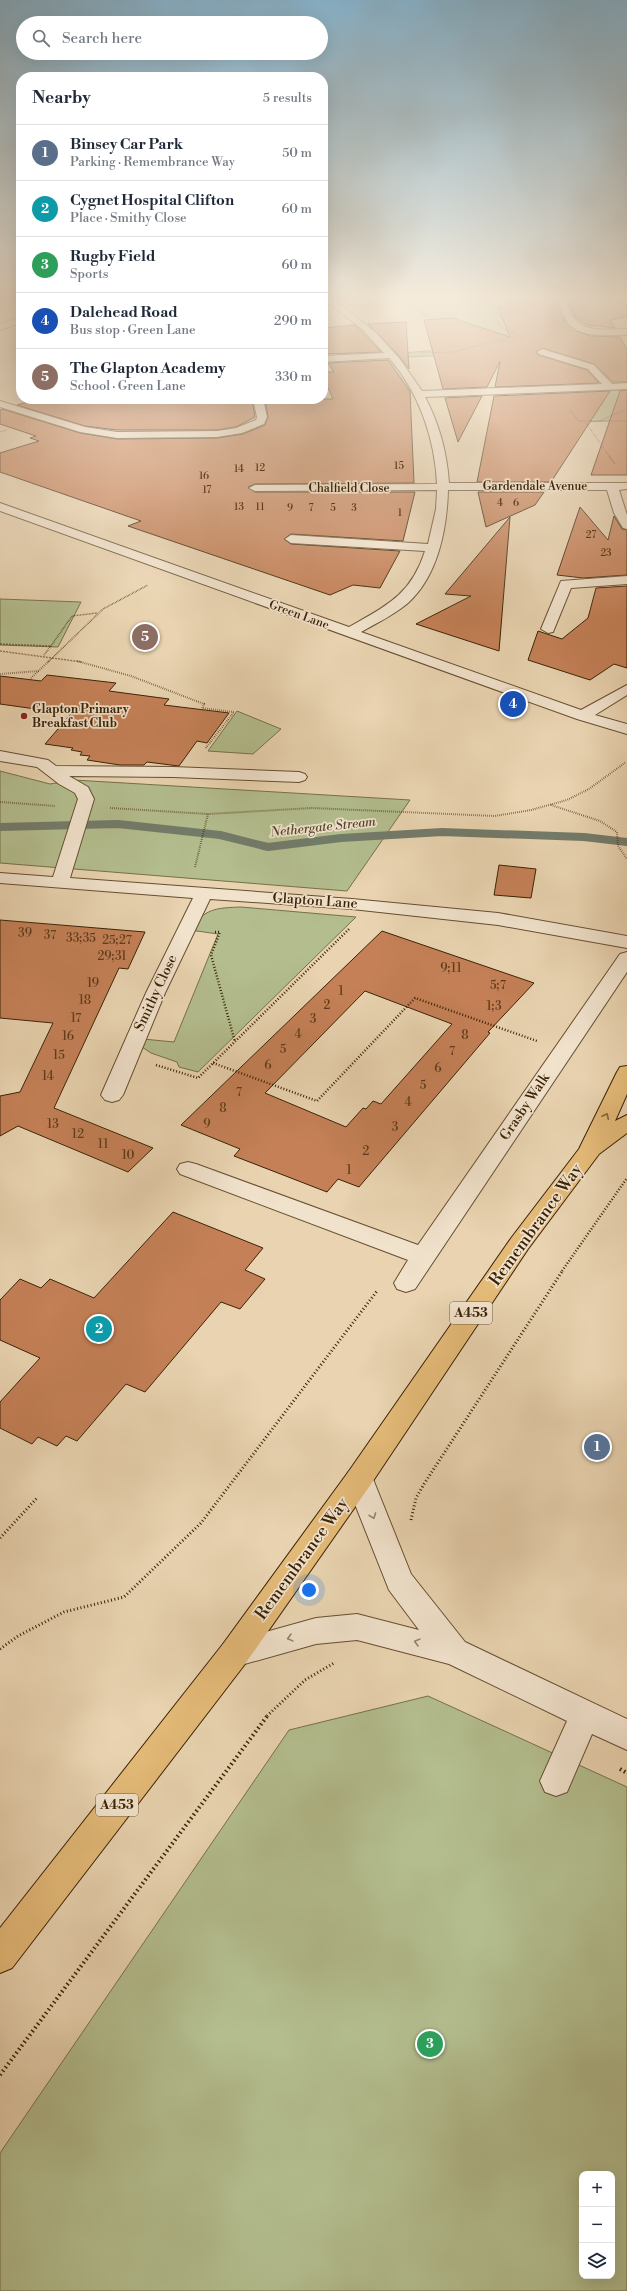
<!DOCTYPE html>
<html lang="en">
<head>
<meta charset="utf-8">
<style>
	body { margin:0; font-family:"Libre Bodoni",serif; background:#f6f6f7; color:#1f2937 }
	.controls { position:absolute; right:12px; bottom:12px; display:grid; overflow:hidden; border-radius:8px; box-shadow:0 4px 16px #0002 }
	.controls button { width:36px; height:36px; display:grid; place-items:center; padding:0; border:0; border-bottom:1px solid #e0e1e3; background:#fff; color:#1f2937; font:20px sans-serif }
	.you { position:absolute; left:309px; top:1590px; width:14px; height:14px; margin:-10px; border:3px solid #fff; border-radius:50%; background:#1a73e8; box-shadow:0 0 0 6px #1a73e833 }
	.badge { display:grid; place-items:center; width:26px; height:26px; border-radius:50%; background:#d93025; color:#fff; font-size:13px; font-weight:700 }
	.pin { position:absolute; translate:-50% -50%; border:2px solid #fff; box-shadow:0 1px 4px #0006 }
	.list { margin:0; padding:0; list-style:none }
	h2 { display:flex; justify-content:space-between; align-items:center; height:52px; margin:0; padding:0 16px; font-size:17px }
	h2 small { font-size:13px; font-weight:400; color:#747a83 }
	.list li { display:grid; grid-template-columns:26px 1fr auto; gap:12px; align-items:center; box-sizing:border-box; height:56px; padding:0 16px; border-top:1px solid #e0e1e3 }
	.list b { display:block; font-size:15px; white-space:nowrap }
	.list p { margin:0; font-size:13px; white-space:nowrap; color:#747a83 }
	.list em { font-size:13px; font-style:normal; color:#747a83 }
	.icon { flex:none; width:22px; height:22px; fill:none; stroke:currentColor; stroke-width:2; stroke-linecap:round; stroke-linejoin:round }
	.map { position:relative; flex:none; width:627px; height:2291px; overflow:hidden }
	.search { position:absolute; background:#fff; box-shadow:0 4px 16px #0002; left:16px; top:16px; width:312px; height:44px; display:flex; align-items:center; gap:10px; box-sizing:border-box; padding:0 14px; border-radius:22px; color:#747a83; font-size:15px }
	.panel { position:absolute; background:#fff; box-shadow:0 4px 16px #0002; left:16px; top:72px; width:312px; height:332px; border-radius:16px }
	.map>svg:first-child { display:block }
</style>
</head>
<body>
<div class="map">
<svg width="627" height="2291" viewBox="0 0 627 2291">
	<rect width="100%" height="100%" fill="#e9d3b0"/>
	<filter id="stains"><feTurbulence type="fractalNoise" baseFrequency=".005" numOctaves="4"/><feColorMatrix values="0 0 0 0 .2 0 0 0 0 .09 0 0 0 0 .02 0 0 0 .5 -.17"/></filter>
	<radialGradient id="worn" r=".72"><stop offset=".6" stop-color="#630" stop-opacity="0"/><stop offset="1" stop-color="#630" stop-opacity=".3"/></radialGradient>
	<!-- green -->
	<path fill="#b3bd8e" stroke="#76704a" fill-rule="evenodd" d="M404 298H491C502 319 503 328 527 337L476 354 405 357 402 353 440 350 460 345Z
		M627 390V420L581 422 560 392Z
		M0 599 81 602 58 647 0 645Z
		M237 711 281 729 253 754 208 751Z
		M0 771 50 784 74 780 410 800 347 891 0 863Z
		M241 907 356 917 198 1072 179 1067 177 1062 151 1053 142 1047 143 1039 174 1042 218 934 190 930C205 908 216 908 241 907Z
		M428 1696 627 1787V2291H0V2153L289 1730ZM582 2174H612V2276H582Z"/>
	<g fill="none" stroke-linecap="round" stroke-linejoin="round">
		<!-- stream -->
		<path stroke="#727b6a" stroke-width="8" d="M0 827 118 824 220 835 268 847 341 838 442 832 584 837 627 842"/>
	</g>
	<!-- building -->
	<path fill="#c58057" stroke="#3a2206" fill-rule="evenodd" d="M566 298H627V317L610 320 615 328 587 325 575 317Z
		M505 299H555L565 321 576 331 590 336 620 337 627 349V382H613L594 364 542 348 536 352 538 355 587 370 599 383 495 387 500 361 487 387 443 389 424 320 452 318 510 337 498 307H507Z
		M406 322 409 369 400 357 368 324Z
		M355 325 381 352 323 354V328Z
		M388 360 410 391 414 483 255 484 248 487 255 492H415L403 541 291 534 284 539 291 544 400 551 380 588 353 585 330 595 128 526 141 521 0 472V453L39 441 30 438 36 436 0 424V410L2 409 80 433 117 439 217 438 243 434 265 425 268 417 265 399H333L323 376V372H334L328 363Z
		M627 390V475H591L620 391Z
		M610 391 551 482H477L494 396Z
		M482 396 458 442 445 398Z
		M37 399H252L255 417 236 427 217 430H117L85 426 17 405Z
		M478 492H544L535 505 486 527Z
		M580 507 608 540 614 516 622 529 627 530V575L583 578 557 575Z
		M510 517 499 651 416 624 471 596 445 594Z
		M627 586V668L614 664 590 680 528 660 538 631 562 639 588 618 596 588Z
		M47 675 116 683 109 691 169 699 164 705 229 713 207 743 197 741 179 766 147 762 144 765H120L87 760 90 756 80 755 82 752 71 750 73 748 45 744 71 714 0 704V676L41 681Z
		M499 865 536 869 531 898 494 895Z
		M0 920 145 932 128 969 119 968 54 1108 153 1148 128 1172 18 1126 0 1136V1096L20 1092 53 1023 0 1018Z
		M382 931 534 983 488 1032 490 1033 359 1187 338 1179 327 1192 234 1156 240 1149 181 1125ZM365 991 452 1024 381 1104 373 1101 366 1109 363 1108 346 1127 265 1093Z
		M173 1212 263 1248 245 1270 265 1279 240 1309 221 1302 145 1392 126 1384 77 1441 66 1436 57 1446 38 1437 32 1444 0 1428V1402L40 1358 0 1340V1300L20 1279 41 1288 50 1279 94 1298Z"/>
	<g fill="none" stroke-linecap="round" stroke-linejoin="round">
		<!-- minor casing -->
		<g stroke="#664e30" stroke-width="2">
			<path id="minor" d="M323 298H332L375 332 399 358 422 391 602 384 588 369 539 354 537 352 542 349 594 365 612 384 627 383V389L425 397C439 423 447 453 449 483H627V489L619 490 627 515V529L623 528 614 513 607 490H448C447 529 438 576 408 603 394 615 377 623 361 632L581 710 627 685V695L595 715 627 724V734L577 719 0 511V503L349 627C386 606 411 595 425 551L291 543 285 539 291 535 428 544 436 509 437 490 255 491 249 488 255 485 437 484C435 439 419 392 389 358L323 362V356L384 353 363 330Z
				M556 298H564C568 305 570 314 576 320 586 333 613 329 627 329V335C611 335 584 338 571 326 563 319 560 307 556 298Z
				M21 317V323L0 330V324Z
				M253 399H263L267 417 264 424 242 433 217 437 117 438 80 432 0 407V401L85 427 117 432 217 431 236 428 256 420 257 417Z
				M627 576V584L571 588 553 632 548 633 541 629 561 581Z
				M0 751 48 760 56 766 173 767 299 772 305 774 307 777 305 780 299 782 173 777 69 776 88 787 94 799 70 878 352 899 498 913 627 936V948L498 925 352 909 210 899 165 993 123 1095 119 1100 112 1102 105 1100 101 1095 146 993 193 898 0 883V873L53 877 78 799 75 793 59 784 37 767 0 761Z
				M627 952V972L415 1289 406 1292 397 1289 394 1283 408 1260 180 1174 177 1169 180 1164 188 1162 196 1164 418 1245 620 954Z
				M359 1468 369 1471 373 1479 411 1574 465 1642 627 1719V1750L592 1734 567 1792 556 1796 545 1792 540 1781 567 1721 449 1664 357 1640 316 1644 234 1667 223 1664 219 1654 223 1644 316 1618 357 1614 419 1630 389 1590 345 1479 349 1471Z"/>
		</g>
		<!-- highway casing -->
		<g stroke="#3a2206" stroke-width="2">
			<path id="highway" d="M627 1066V1094L615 1121 627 1115V1133L599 1154 528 1249 369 1487 245 1664 12 1968 0 1973V1928L223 1644 349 1471 512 1237 579 1149 617 1072 620 1067Z"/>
		</g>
		<!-- path-far5 -->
		<path stroke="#3a2206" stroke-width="1" stroke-dasharray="0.5 1" stroke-linecap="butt" d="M487 298 500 327 526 339
			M420 353 453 352 515 336
			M570 410 578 421H627
			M599 421 625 410
			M586 423 610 457
			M0 432 7 430"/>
		<!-- path-far4 -->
		<path stroke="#3a2206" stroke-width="1.5" stroke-dasharray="0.5 1" stroke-linecap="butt" d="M609 456 615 464
			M0 644 51 646 72 616 97 613
			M0 651 82 662
			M44 655 51 646
			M48 662 103 609 148 585"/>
		<!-- path-far3 -->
		<path stroke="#3a2206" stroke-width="2" stroke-dasharray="0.5 1.5" stroke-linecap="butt" d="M77 661 131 676 204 704 202 708 234 712 205 749
			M0 674 39 671
			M31 678 49 661
			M0 802 55 806
			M551 805 600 821 617 832 618 846 627 859
			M110 808 208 814 312 808 495 816 531 810 567 800 589 789 626 762
			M195 867 208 814"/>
		<!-- path-far2 -->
		<path stroke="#3a2206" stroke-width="2.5" stroke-dasharray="1 2" stroke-linecap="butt" d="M215 932H220L211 955 235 1042
			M213 1063 317 1101 415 998 537 1041
			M156 1065 198 1078 349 929
			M562 1271 627 1178"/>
		<!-- path-far1 -->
		<path stroke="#3a2206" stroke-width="3" stroke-dasharray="1 2.5" stroke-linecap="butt" d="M411 1520 416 1498 424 1484 563 1270
			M0 1538 37 1498
			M0 1649 18 1636 64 1612 124 1597 201 1523 377 1291
			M267 1716 305 1680 334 1663"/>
		<!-- path -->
		<path stroke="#3a2206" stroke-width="4" stroke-dasharray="1.5 3" stroke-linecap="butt" d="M620 1769 627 1773
			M0 2075 268 1715"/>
		<!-- minor -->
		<use href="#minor" fill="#f1e2cc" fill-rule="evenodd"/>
		<!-- highway -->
		<use href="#highway" fill="#e4ba78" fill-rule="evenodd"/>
	</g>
	<!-- one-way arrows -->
	<defs><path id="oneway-chevron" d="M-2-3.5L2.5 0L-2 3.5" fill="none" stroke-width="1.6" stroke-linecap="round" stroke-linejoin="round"/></defs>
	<use stroke="#866639" href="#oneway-chevron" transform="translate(606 1116) rotate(-65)"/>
	<g stroke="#968269">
		<use href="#oneway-chevron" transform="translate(373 1516) rotate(70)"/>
		<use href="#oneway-chevron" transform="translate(290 1638) rotate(165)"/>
		<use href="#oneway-chevron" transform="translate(417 1642) rotate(-165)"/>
	</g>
	<!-- sky -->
	<linearGradient id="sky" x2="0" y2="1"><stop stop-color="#87b5d0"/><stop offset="0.48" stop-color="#f5ebdb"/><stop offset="1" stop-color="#f5ebdb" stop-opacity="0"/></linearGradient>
	<rect width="627" height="619" fill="url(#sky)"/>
	<!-- markers -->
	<circle fill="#8f2418" stroke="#f1e2cc" stroke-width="1.5" cx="24" cy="716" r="4"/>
	<g text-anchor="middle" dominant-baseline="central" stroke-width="3.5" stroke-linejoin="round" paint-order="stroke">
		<!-- far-number labels -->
		<g font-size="10" fill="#5d3a1a">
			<text x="399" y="466">15</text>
			<text x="260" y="468">12</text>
			<text x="239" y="469">14</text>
			<text x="204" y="476">16</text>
			<text x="207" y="490">17</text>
			<text x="500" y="503">4</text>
			<text x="516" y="503">6</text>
			<text x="239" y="507">13</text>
			<text x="260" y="507">11</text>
			<text x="290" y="508">9</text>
			<text x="311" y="508">7</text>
			<text x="333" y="508">5</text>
			<text x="354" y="508">3</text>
			<text x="400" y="513">1</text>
			<text x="591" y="535">27</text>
			<text x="606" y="553">23</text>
		</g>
		<!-- far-street labels -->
		<g font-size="12" fill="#3a2206" stroke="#f1e2cc">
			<text x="535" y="486">Gardendale Avenue</text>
			<text x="349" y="488">Chalfield Close</text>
			<text transform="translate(299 615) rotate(20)">Green Lane</text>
		</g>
		<!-- far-poi labels -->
		<g font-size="12" font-weight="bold" fill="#3a2206" stroke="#f1e2cc" text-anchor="start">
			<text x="32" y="709">Glapton Primary<tspan x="32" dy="14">Breakfast Club</tspan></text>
		</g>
		<!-- number labels -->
		<g font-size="12" fill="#5d3a1a">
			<text x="25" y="933">39</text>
			<text x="50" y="935">37</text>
			<text x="81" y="938">33;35</text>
			<text x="117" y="940">25;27</text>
			<text x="112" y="956">29;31</text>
			<text x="451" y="968">9;11</text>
			<text x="93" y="983">19</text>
			<text x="498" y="985">5;7</text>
			<text x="341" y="991">1</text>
			<text x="85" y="1000">18</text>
			<text x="327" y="1005">2</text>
			<text x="494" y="1006">1;3</text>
			<text x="76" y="1018">17</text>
			<text x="313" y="1019">3</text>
			<text x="298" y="1034">4</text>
			<text x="465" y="1035">8</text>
			<text x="68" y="1036">16</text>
			<text x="283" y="1049">5</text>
			<text x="452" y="1051">7</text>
			<text x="59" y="1055">15</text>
			<text x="268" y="1065">6</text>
			<text x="438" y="1068">6</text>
			<text x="48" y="1076">14</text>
			<text x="423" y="1085">5</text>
			<text x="239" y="1092">7</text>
			<text x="408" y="1102">4</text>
			<text x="223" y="1108">8</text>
			<text x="53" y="1124">13</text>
			<text x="207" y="1124">9</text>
			<text x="395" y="1127">3</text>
			<text x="78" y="1134">12</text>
			<text x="103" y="1144">11</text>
			<text x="366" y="1151">2</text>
			<text x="128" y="1155">10</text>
			<text x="349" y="1170">1</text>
		</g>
		<!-- far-water labels -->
		<g font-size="13" font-style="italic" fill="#514730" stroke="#f1e2cc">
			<text transform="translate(323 827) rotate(-6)">Nethergate Stream</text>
		</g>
		<!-- shield labels -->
		<g fill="#f1e2cc" stroke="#715c41" stroke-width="1">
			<rect x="450" y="1302" width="42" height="22" rx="3"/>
			<rect x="96" y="1794" width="42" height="22" rx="3"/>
		</g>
		<g font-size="13" font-weight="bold" fill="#3a2206">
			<text x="471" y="1313">A453</text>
			<text x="117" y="1805">A453</text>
		</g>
		<!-- street labels -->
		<g font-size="14" fill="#3a2206" stroke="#f1e2cc">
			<text transform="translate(315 901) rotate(4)">Glapton Lane</text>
			<text transform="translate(156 993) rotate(-65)">Smithy Close</text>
			<text transform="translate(525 1107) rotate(-56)">Grasby Walk</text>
		</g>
		<!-- near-street labels -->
		<g font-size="17" fill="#3a2206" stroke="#f1e2cc">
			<text transform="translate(536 1225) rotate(-54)">Remembrance Way</text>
			<text transform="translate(302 1559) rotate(-54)">Remembrance Way</text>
		</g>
	</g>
	<rect width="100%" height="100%" filter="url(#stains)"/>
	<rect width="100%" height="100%" fill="url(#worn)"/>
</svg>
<div class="controls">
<button>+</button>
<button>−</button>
<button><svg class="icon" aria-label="layers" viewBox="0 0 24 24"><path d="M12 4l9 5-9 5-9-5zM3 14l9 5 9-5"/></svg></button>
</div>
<div class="you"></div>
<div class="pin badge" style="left:597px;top:1447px;background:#5c6f8a">1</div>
<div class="pin badge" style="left:99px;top:1329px;background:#0f9aa8">2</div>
<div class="pin badge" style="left:430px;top:2044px;background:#2e9e5b">3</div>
<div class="pin badge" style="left:513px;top:704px;background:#1a4fb4">4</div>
<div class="pin badge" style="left:145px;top:637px;background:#8d6e63">5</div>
<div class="search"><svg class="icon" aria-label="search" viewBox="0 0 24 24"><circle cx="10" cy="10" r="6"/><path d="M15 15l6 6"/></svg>Search here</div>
<section class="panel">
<h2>Nearby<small>5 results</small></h2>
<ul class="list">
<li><span class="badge" style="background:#5c6f8a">1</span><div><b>Binsey Car Park</b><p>Parking · Remembrance Way</p></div><em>50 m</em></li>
<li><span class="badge" style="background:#0f9aa8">2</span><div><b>Cygnet Hospital Clifton</b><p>Place · Smithy Close</p></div><em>60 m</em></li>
<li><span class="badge" style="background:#2e9e5b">3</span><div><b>Rugby Field</b><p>Sports</p></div><em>60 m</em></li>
<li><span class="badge" style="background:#1a4fb4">4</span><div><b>Dalehead Road</b><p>Bus stop · Green Lane</p></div><em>290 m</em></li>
<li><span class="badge" style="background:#8d6e63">5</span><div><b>The Glapton Academy</b><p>School · Green Lane</p></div><em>330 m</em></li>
</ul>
</section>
</div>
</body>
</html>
